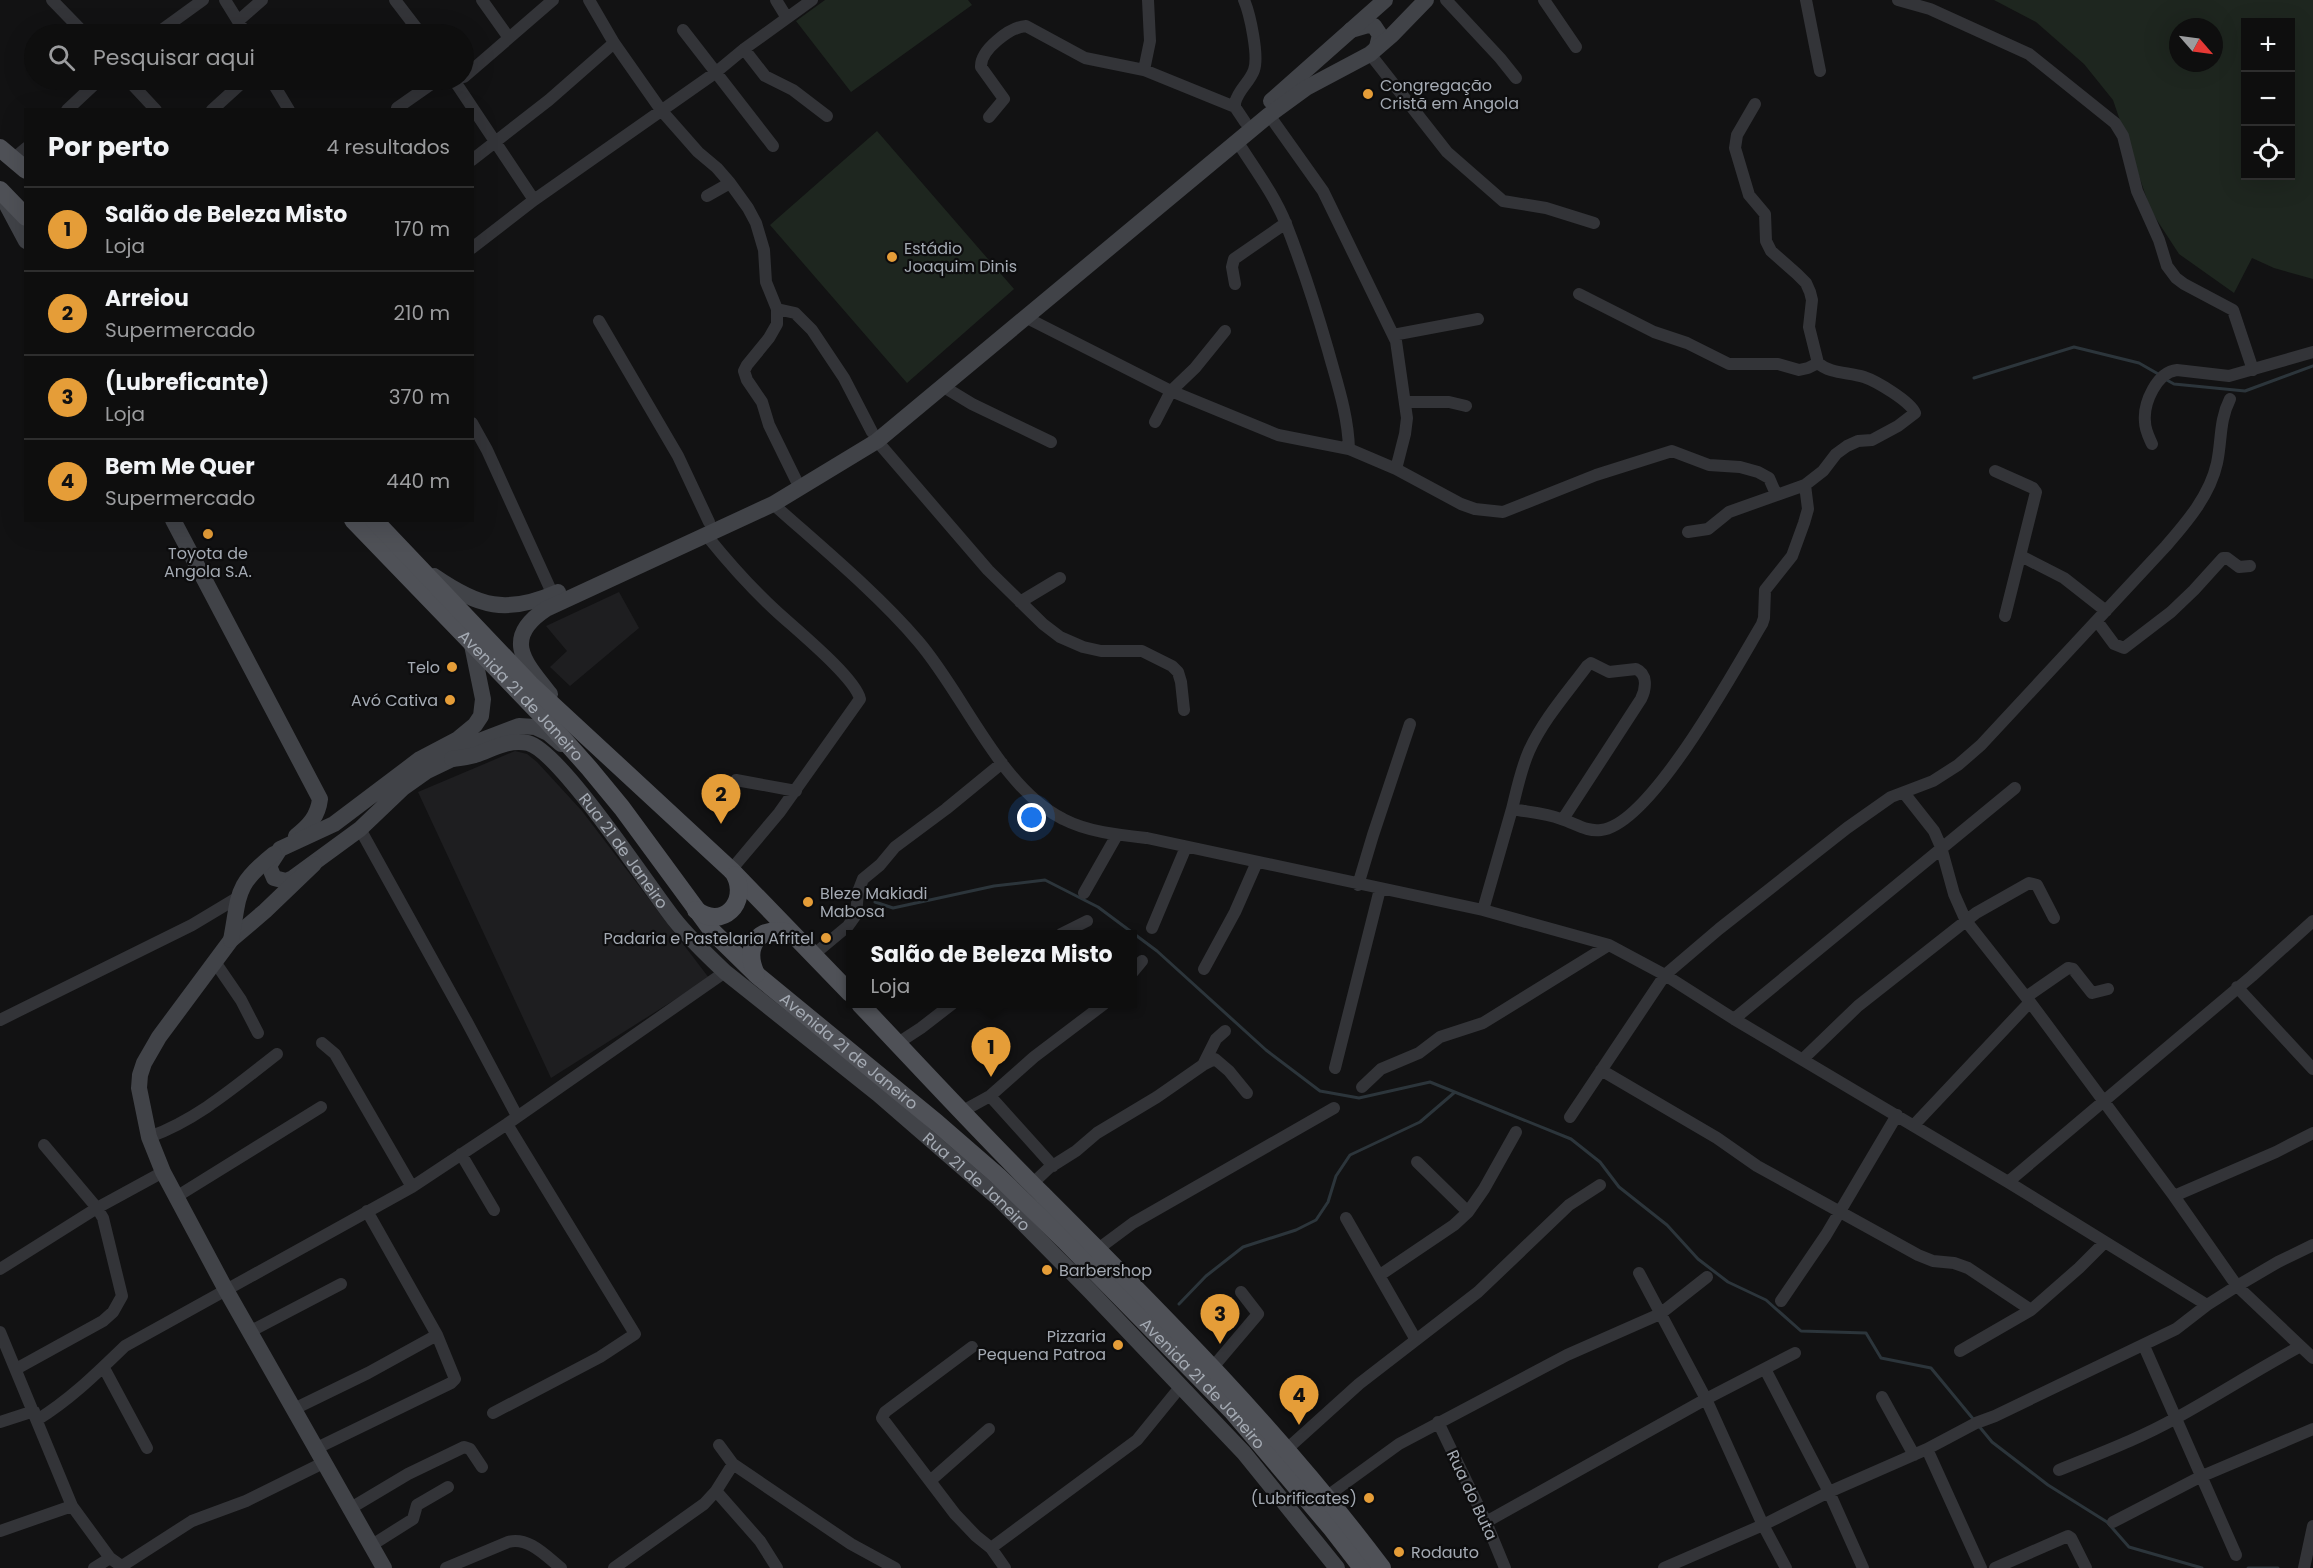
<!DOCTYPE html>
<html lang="pt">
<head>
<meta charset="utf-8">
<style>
	body { margin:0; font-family:Poppins,sans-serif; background:#171717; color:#f1f3f6 }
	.controls { position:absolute; right:18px; top:18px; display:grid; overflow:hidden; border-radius:0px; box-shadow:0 6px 24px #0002 }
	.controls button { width:54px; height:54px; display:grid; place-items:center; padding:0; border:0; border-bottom:2px solid #2e2e2e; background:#0e0e0e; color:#f1f3f6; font:30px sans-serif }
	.compass { position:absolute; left:2169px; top:18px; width:54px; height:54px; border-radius:50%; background:#0e0e0e; box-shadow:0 6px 24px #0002; rotate:118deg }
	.you { position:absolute; left:1032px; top:818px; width:21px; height:21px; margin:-15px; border:4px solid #fff; border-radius:50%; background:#1a73e8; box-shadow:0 0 0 9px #1a73e833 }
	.badge { display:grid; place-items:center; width:39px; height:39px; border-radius:50%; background:#e59d38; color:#111; font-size:20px; font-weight:700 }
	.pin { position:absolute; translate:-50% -50px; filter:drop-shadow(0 2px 3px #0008) }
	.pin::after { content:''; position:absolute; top:32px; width:21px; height:18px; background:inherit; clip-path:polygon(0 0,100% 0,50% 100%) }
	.popup { position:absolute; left:846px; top:930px; width:291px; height:78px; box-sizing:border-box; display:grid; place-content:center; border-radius:0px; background:#0e0e0e; filter:drop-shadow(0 2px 4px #0005); font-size:20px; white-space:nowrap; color:#9b9c9e }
	.popup b { font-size:22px; color:#f1f3f6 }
	.popup::after { content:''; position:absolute; left:50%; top:100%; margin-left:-12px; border:12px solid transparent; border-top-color:#0e0e0e }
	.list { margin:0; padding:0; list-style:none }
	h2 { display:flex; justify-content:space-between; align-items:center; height:78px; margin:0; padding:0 24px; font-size:26px }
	h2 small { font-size:20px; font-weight:400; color:#9b9c9e }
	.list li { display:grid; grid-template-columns:39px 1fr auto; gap:18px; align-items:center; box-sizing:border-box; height:84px; padding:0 24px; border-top:2px solid #2e2e2e }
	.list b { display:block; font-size:22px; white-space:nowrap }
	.list p { margin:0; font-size:20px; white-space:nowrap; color:#9b9c9e }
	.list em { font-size:20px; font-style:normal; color:#9b9c9e }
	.icon { flex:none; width:33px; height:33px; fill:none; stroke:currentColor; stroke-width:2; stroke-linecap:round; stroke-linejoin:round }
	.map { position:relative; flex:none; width:2313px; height:1568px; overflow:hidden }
	.search { position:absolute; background:#0e0e0e; box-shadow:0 6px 24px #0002; left:24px; top:24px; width:450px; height:66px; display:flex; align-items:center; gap:15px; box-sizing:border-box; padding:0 21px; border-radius:33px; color:#9b9c9e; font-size:22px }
	.panel { position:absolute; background:#0e0e0e; box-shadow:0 6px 24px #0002; left:24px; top:108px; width:450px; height:414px; border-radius:0px }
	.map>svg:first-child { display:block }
</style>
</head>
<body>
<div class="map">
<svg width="2313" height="1568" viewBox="0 0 2313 1568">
	<rect width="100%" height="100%" fill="#121213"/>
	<!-- built -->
	<path fill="#1e1e20" d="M619 592 639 628 570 686 550 667 567 651 546 626Z
		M515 751 527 754 537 762 582 811 709 978 551 1078 418 792Z"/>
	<!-- green -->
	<path fill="#1e261f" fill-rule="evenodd" d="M825 0H968L972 5 851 92 796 21Z
		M1994 0H2313V279L2274 268 2252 258 2234 293 2179 254 2151 211 2113 100 2084 64 2036 22ZM2246 22H2290V176H2246ZM2178 27H2214V63H2178Z
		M877 131 1014 289 907 383 770 225Z"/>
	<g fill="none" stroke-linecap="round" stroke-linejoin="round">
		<!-- stream -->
		<path stroke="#2c353b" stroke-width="3" d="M1974 378 2074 347 2139 363 2160 375
			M2165 379 2174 384 2245 391 2313 366
			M875 902 893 908 994 886 1045 880 1098 907 1157 951 1266 1050 1320 1091 1359 1098 1430 1082 1571 1139 1600 1162 1619 1187 1667 1225 1698 1259 1728 1282 1766 1300 1801 1331 1866 1333 1881 1358 1931 1368 1974 1420
			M1179 1304 1206 1276 1243 1247 1296 1230 1316 1220 1328 1202 1336 1176 1350 1155 1420 1122 1455 1092
			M1978 1425 1992 1442 2048 1485 2107 1522 2129 1547 2202 1568
			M2248 1568H2278"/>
		<!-- street -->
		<path stroke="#333438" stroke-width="12" d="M52 0 85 34
			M225 0 246 34
			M395 0 421 34
			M482 0 509 38
			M589 0 614 43 661 110 698 152 717 168 730 183 748 208 756 223 764 250 766 282 777 309V324L769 338 747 365 744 371 747 380 762 402 769 425 796 480
			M776 0 787 18
			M1244 0C1250 14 1259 56 1254 70 1250 82 1238 90 1235 103V107L1245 122
			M1446 0 1500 58 1516 78
			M1544 0 1576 47
			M1806 0 1820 71
			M1898 0 1930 9 2029 54 2115 123 2123 136 2137 191 2159 240 2167 266 2176 278 2184 284 2233 310 2253 370
			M238 21 262 0
			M683 30 773 146
			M156 34 203 0
			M744 49 765 76 793 90 827 116
			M1370 54 1447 152 1503 201 1546 208 1594 223
			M1144 70 1150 41 1148 0
			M464 77 553 0
			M128 80 156 110
			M271 80 289 110
			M454 80 534 200
			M397 108 437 80
			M67 110 99 80
			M212 110 245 80
			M1269 115 1323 191 1396 341 1407 418 1405 434 1396 469
			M989 117 1004 99 981 67C980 50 1010 27 1026 26L1085 58 1144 70 1235 107
			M1237 141C1254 168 1274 194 1286 224 1302 265 1316 308 1328 350 1337 383 1348 414 1349 449
			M13 159 26 148
			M472 160 549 100 614 43
			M707 196 730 183
			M472 248 534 200 715 73 744 49 812 0
			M1235 284 1232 267 1234 259 1286 223
			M1579 294 1654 332 1687 343 1729 364H1778L1799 370 1808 368 1818 363
			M777 309 795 313 812 330 844 378 872 432
			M1025 317 1171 391 1278 435 1349 449 1396 469 1461 504 1475 509 1503 512 1596 475 1672 451 1709 465 1740 467 1758 472 1769 478 1776 494
			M599 321 678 456 709 522
			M1393 335 1478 319
			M944 387 972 404 1051 442
			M1405 402H1449L1466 406
			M1155 422 1171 391 1195 368 1225 331
			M472 423 487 450 553 595
			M877 441 988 570 1043 624 1060 637 1083 647 1101 651H1142L1172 666 1178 672 1181 682 1184 710
			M2152 444C2149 437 2145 430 2145 422 2143 403 2157 372 2177 370L2229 376 2313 352
			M1995 471 2033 488 2036 492 2005 616
			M773 504C820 546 877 593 918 641 964 694 1000 788 1063 819 1088 832 1118 835 1147 838L1483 910 1609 945 1665 975 1734 1019 2008 1182 2207 1305
			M1688 532 1708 529 1729 512 1805 485 1823 471 1836 454 1847 446 1858 441 1872 440 1898 426 1915 413C1910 401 1876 381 1864 377 1849 372 1830 374 1818 363L1809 327 1812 300 1810 292 1806 283 1797 274 1771 251 1766 241 1765 214 1749 195 1735 148 1737 135 1755 104
			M707 536C728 562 750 587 775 610 793 627 855 677 860 699L779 813 731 870
			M2021 556 2064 578 2106 611
			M1020 602 1060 578
			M2097 621 2114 644 2124 648 2171 612 2194 590 2223 558H2227L2239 567 2250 566
			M736 780 796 791
			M1904 793 1934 831 1941 847 1954 894 1966 921 2030 1002 2174 1196 2237 1286 2313 1358
			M1512 809C1517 789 1521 769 1529 751 1543 720 1567 693 1587 666L1591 663 1609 672 1636 669C1648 674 1646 689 1641 699L1563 819
			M360 829 467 1022 517 1116
			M1358 885 1373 835 1410 724
			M1084 893 1117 835
			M1483 910 1512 809C1528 812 1546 813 1561 819 1575 823 1586 832 1601 830 1651 825 1736 667 1762 624L1764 618 1765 590 1792 556 1804 523 1808 509 1805 485
			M1152 928 1186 847
			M1061 934 1087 921
			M812 956 848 926 853 919 856 915 858 892 863 879 880 865 895 847 946 809 1002 763
			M215 962 241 1000 258 1033
			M1204 969 1235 912 1257 862
			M1132 973 1142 961
			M2237 987 2313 1069
			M2026 997 2068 968 2073 969 2092 993 2108 989
			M1734 1019 2015 788
			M0 1020 192 925 237 898
			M322 1043 335 1054 412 1187
			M898 1043 921 1028 952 1004
			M1803 1059 1858 1006 1976 913 2029 883 2037 885 2054 918
			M1203 1065 1216 1039 1225 1031
			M1335 1068 1380 889
			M1601 1070 1717 1138 1757 1166 1918 1255 1933 1261 1954 1263 1968 1268 2031 1310
			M1362 1087 1381 1069 1419 1053 1440 1037 1483 1023 1609 945
			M990 1096 1053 1166
			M961 1112 990 1096 1034 1057 1104 1004
			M1570 1117 1665 975 1719 929 1847 828 1891 797 1933 781 1958 765 1981 745 2166 546C2187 522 2210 495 2217 463 2222 439 2219 421 2230 399
			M1914 1125 2030 1002
			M149 1137C197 1120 237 1085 277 1054
			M461 1154 494 1210
			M1417 1162 1468 1212
			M2008 1182 2252 976 2313 921
			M1032 1184 1049 1168 1076 1151 1097 1133 1157 1097 1203 1065 1215 1059 1229 1071 1247 1093
			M2174 1196 2276 1152 2313 1133
			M176 1197 321 1107
			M1346 1218 1416 1340
			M1098 1249 1133 1223 1334 1108
			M0 1269 97 1208 163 1172
			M1639 1273 1706 1399 1763 1525 1786 1568
			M1380 1275 1454 1225 1468 1212 1484 1189 1516 1132
			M1781 1301 1826 1235 1897 1115
			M251 1331 341 1284
			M0 1332 72 1506 110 1558 124 1568
			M2144 1346 2236 1555
			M972 1347 885 1412 882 1418 955 1514 976 1536 991 1548 1005 1568
			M1960 1351 2031 1310 2079 1268 2105 1242
			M1213 1367 1258 1314 1241 1292
			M104 1368 147 1448
			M16 1369 103 1321 113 1312 122 1296 103 1218 97 1208 44 1145
			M1765 1369 1829 1492 1863 1568
			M1882 1397 1914 1455
			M294 1409 368 1373 437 1335
			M493 1413 600 1357 635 1334 507 1124
			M37 1420C71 1399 97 1373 125 1346L412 1187 507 1124 725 972
			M0 1422 34 1411
			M1438 1422 1486 1522 1505 1568
			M719 1445 733 1464 851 1544 895 1568
			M317 1448 451 1383 455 1379 437 1335 367 1211
			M1287 1449 1359 1384 1478 1292 1569 1205 1600 1185
			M1927 1449 1981 1568
			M2059 1470C2098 1454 2139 1439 2176 1418 2218 1395 2258 1369 2299 1347
			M930 1481 989 1429
			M716 1491 760 1541 777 1568
			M1326 1497 1399 1444 1567 1355 1660 1314 1707 1277
			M351 1508 408 1474 464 1447 470 1449 482 1467
			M1486 1522 1706 1399 1795 1353
			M2113 1522 2200 1477 2313 1429
			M0 1531 72 1506
			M372 1545 410 1521 413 1519 417 1505 448 1487
			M991 1548 1137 1440 1181 1386
			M122 1566 192 1521 246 1501 325 1462
			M94 1568 110 1558
			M446 1568 508 1542C528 1536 546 1556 561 1568
			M614 1568 704 1504 716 1491 733 1464
			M1664 1568 1763 1525 1829 1492 1927 1449 1976 1423 1995 1416 2176 1329 2207 1305 2237 1286 2278 1262 2313 1245
			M1995 1568 2068 1536 2071 1538 2086 1568
			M2304 1568 2313 1526"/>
		<!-- secondary -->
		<g stroke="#414348" stroke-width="16">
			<path d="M1351 30 1368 25 1374 26 1380 35 1377 47"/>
			<path d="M1271 101 1385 0"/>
			<path d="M2 196 26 241"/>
			<path d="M173 520 320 799C318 816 309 826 296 836"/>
			<path d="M434 576C479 607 506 615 558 592"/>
			<path d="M472 645 483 699 481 716 475 725 458 739 420 759 334 824 280 849 269 866 274 878 286 881 293 878 360 829 403 788 427 771 452 759 469 745 519 726 535 727 548 733 561 744"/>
			<path d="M550 694C524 662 502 638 546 609L773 504 877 441 1269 115 1306 88 1370 54 1392 35 1426 0"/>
			<path id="s1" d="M452 759C460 758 468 757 475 755 493 749 507 739 528 743 560 751 648 886 674 919 689 938 707 955 725 972L878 1094 999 1199 1090 1291 1244 1453 1337 1568"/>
			<path d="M314 864 265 911 231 940 159 1037 144 1063 140 1075 139 1088 149 1137 163 1172 226 1290 384 1568"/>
			<path d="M231 940C240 893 234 886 274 854"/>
		</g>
		<!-- primary -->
		<g stroke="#4f5157" stroke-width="18">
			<path d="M0 148 26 170"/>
			<path d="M0 190 26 217"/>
			<path id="s2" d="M353 520 548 722 589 768 622 808 713 932 758 976 937 1123 998 1176 1064 1240 1232 1411 1332 1529 1362 1568"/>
			<path d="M374 520 530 684 731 870 850 993"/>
			<path d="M696 910C722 930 749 903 735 875"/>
			<path d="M756 974C742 945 761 923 792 934"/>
			<path d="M860 1004C917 1064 974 1126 1033 1185 1155 1307 1278 1429 1382 1568"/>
		</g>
	</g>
	<!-- markers -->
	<g fill="#e59d38" stroke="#0d0d0e" stroke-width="2">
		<circle cx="1368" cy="94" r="6"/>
		<circle cx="892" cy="257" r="6"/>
		<circle cx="208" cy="534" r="6"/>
		<circle cx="452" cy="667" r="6"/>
		<circle cx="450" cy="700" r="6"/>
		<circle cx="808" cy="902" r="6"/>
		<circle cx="826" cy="938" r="6"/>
		<circle cx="1047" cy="1270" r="6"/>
		<circle cx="1118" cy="1345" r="6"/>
		<circle cx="1369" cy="1498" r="6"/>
		<circle cx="1399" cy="1552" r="6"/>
	</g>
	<g text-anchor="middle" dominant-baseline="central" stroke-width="4.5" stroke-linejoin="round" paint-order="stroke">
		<!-- poi labels -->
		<g font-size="16" fill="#a4aab3" stroke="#0d0d0e" text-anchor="start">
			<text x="1380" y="85">Congregação<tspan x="1380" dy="18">Cristã em Angola</tspan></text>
			<text x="904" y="248">Estádio<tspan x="904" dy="18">Joaquim Dinis</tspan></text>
			<text x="208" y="553" text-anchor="middle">Toyota de<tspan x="208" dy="18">Angola S.A.</tspan></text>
			<text x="440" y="667" text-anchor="end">Telo</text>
			<text x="438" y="700" text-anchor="end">Avó Cativa</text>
			<text x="820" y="893">Bleze Makiadi<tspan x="820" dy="18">Mabosa</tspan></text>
			<text x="814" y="938" text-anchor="end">Padaria e Pastelaria Afritel</text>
			<text x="1059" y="1270">Barbershop</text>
			<text x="1106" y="1336" text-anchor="end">Pizzaria<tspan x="1106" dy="18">Pequena Patroa</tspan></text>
			<text x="1357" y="1498" text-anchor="end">(Lubrificates)</text>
			<text x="1411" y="1552">Rodauto</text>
		</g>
		<!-- street labels -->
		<g font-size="16" fill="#a4aab3" stroke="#0d0d0e">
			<text stroke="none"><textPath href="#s2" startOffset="243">Avenida 21 de Janeiro</textPath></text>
			<text stroke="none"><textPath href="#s1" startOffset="224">Rua 21 de Janeiro</textPath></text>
			<text stroke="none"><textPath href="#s2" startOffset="729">Avenida 21 de Janeiro</textPath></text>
			<text stroke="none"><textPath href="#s1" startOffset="710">Rua 21 de Janeiro</textPath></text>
			<text stroke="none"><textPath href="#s2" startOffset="1215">Avenida 21 de Janeiro</textPath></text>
			<text transform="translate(1472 1495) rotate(65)">Rua do Buta</text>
		</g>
	</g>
</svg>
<div class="controls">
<button>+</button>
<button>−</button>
<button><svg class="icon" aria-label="locate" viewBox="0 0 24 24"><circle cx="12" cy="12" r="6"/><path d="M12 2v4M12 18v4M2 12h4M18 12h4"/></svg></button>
</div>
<svg class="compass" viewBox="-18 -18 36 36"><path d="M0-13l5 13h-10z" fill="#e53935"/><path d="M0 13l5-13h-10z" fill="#9b9c9e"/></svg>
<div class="you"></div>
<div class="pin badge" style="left:991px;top:1077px">1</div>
<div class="popup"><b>Salão de Beleza Misto</b>Loja</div>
<div class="pin badge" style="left:721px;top:824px">2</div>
<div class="pin badge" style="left:1220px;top:1344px">3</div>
<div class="pin badge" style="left:1299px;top:1425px">4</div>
<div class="search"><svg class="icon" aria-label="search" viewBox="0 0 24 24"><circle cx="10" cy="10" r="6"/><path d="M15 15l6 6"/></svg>Pesquisar aqui</div>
<section class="panel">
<h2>Por perto<small>4 resultados</small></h2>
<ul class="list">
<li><span class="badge">1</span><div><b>Salão de Beleza Misto</b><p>Loja</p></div><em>170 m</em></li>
<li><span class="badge">2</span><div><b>Arreiou</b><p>Supermercado</p></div><em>210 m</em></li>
<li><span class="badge">3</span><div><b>(Lubreficante)</b><p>Loja</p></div><em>370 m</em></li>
<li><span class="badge">4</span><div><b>Bem Me Quer</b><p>Supermercado</p></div><em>440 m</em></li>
</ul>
</section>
</div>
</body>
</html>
